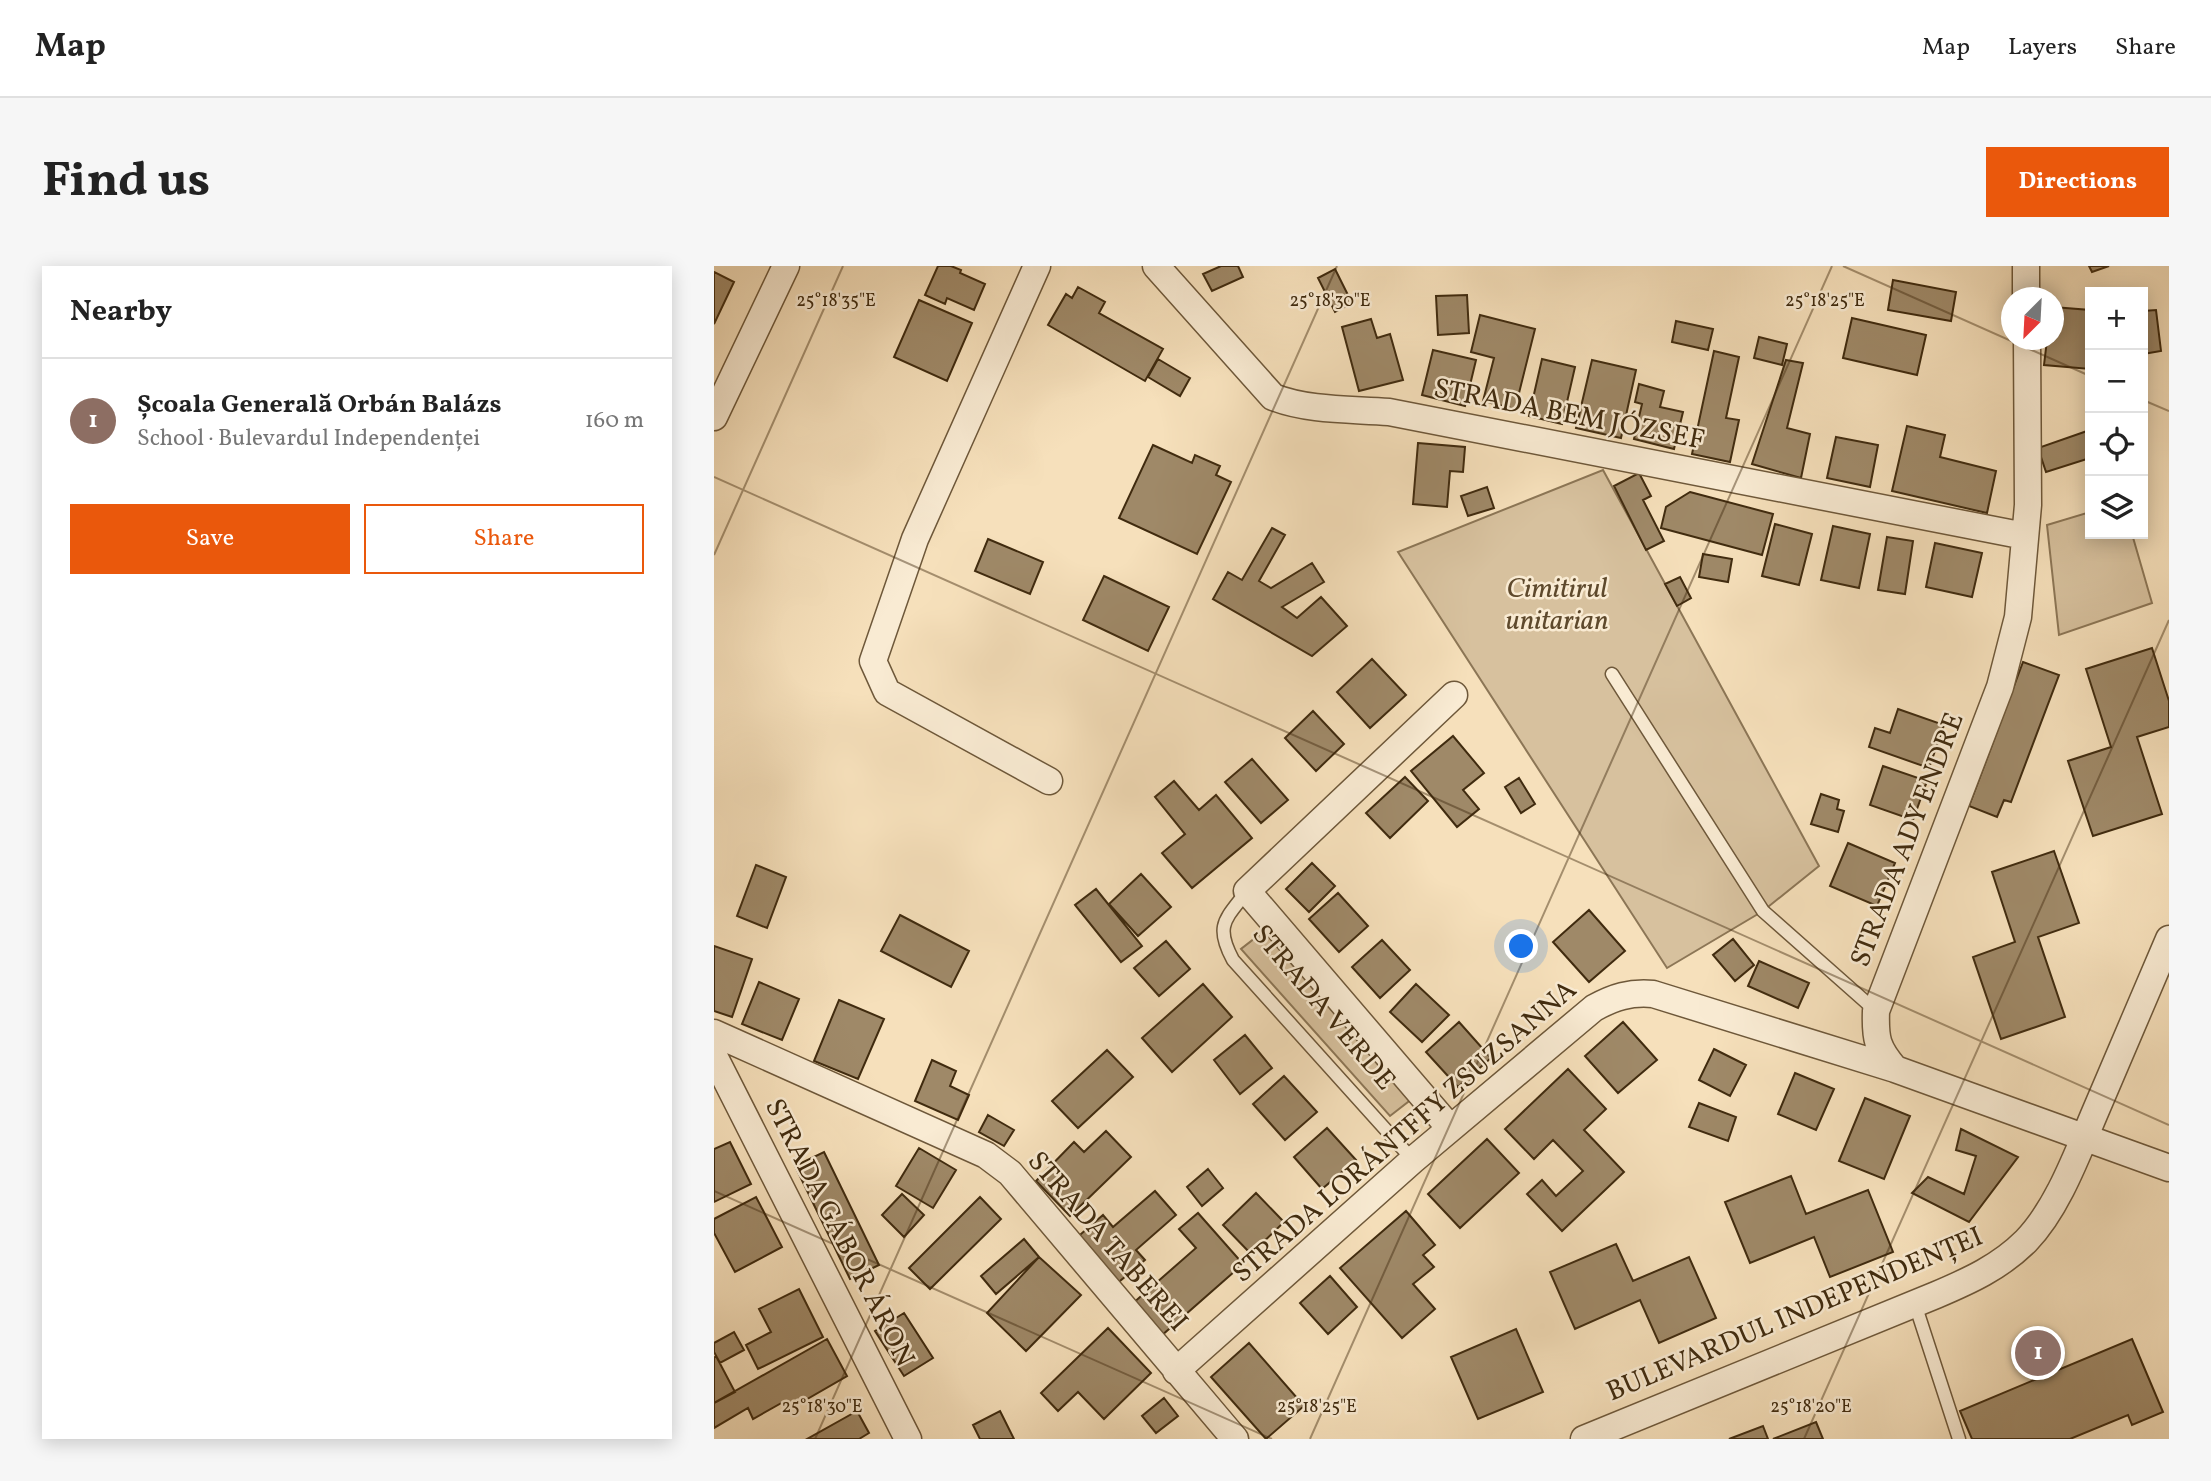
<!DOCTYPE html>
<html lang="en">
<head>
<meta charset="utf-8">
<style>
	body { margin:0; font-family:Vollkorn,serif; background:#f6f6f6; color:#222 }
	.controls { position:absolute; right:21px; top:21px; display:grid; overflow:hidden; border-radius:0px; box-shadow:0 4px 18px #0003 }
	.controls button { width:63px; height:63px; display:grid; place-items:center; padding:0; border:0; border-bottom:2px solid #e0e0e0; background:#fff; color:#222; font:35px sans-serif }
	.compass { position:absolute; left:1287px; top:21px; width:63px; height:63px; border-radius:50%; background:#fff; box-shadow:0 4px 18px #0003; rotate:204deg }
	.you { position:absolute; left:808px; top:681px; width:24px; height:24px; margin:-18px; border:5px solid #fff; border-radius:50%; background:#1a73e8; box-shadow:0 0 0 10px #1a73e833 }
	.badge { display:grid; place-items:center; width:46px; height:46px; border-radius:50%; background:#ea580c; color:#fff; font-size:23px; font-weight:700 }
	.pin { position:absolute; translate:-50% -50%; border:4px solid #fff; box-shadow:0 2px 7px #0006 }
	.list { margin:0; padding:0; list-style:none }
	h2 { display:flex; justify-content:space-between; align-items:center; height:91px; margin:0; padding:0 28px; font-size:30px }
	h2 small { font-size:23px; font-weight:400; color:#767676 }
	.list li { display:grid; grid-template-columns:46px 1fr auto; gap:21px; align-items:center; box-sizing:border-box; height:126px; padding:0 28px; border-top:2px solid #e0e0e0 }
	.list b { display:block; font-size:26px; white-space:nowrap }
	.list p { margin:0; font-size:23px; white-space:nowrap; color:#767676 }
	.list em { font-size:23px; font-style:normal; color:#767676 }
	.actions { display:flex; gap:14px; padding:21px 28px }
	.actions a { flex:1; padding:16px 0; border:2px solid #ea580c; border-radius:0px; text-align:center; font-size:24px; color:#ea580c }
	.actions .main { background:#ea580c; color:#fff }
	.icon { flex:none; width:38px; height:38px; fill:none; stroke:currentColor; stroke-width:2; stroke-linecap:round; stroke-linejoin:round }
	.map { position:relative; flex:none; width:1455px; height:1173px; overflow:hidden; border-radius:0px }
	header { display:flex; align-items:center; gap:42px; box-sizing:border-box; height:98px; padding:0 35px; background:#fff; border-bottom:2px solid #e0e0e0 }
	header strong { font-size:33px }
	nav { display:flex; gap:38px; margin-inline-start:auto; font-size:24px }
	.intro { display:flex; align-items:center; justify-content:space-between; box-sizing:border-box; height:168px; padding:0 42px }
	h1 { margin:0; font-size:49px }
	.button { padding:18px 32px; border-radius:0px; background:#ea580c; color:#fff; font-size:24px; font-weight:700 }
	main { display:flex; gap:42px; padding:0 42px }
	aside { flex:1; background:#fff; border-radius:0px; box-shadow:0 4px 18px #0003 }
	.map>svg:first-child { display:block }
</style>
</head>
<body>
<header>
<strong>Map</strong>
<nav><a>Map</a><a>Layers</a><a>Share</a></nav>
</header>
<div class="intro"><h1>Find us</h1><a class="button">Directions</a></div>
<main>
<aside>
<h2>Nearby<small></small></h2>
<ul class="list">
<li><span class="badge" style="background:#8d6e63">1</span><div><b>Școala Generală Orbán Balázs</b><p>School · Bulevardul Independenței</p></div><em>160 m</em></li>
</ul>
<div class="actions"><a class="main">Save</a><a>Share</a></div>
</aside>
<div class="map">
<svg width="1455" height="1173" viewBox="0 0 1455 1173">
	<rect width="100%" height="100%" fill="#f6e0bb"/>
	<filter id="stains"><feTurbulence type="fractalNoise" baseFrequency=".00286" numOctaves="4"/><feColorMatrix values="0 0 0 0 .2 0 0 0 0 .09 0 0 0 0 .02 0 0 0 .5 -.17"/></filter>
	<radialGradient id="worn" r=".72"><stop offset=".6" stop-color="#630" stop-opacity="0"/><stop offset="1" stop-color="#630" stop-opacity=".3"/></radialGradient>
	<!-- green -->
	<path fill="#d7c19e" stroke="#8c7656" stroke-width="2" d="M889 204 1105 600 1049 645 953 702 684 286Z
		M1376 246V268H1418L1438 337 1345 369 1333 259Z
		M554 662 699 832 676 850 527 683Z"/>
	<!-- building -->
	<path fill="#9f8968" stroke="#402b0f" stroke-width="2" d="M224 0H237L247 4 246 7 271 18 260 44 233 32 231 38 211 29Z
		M507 0H524L529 11 498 25 489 8Z
		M1375 0H1395L1378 6Z
		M621 3 638 37 621 46 604 12Z
		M0 6 20 16 0 58Z
		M1179 14 1242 26 1237 55 1174 44Z
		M364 21 391 36 385 47 449 83 431 115 334 59 352 28 358 32Z
		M753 29 755 67 724 69 722 30Z
		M205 34 258 57 233 115 180 91Z
		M1339 41 1376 44V103L1330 99 1333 74H1339Z
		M1442 44 1447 85 1429 88V45Z
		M766 49 821 63 801 143 769 135 780 92 757 86Z
		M1138 52 1212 69 1203 109 1129 92Z
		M657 53 663 72 676 68 689 114 645 125 628 61Z
		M962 55 999 63 994 84 958 76Z
		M1045 71 1073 78 1068 99 1040 92Z
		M719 84 762 94 751 140 708 129Z
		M1000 85 1025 91 1012 152 1025 154 1016 196 978 188Z
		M444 93 476 112 466 130 434 111Z
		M828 93 861 101 848 158 815 150Z
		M878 94 922 104 907 172 862 162Z
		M1072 94 1089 97 1073 162 1096 168 1087 212 1038 198Z
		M925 118 950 125 946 141 969 146 960 183 920 173 928 138 921 136Z
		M1193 160 1231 169 1226 191 1282 205 1273 247 1178 225Z
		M1376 164V192L1332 206 1324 182Z
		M1122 171 1164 179 1156 221 1113 212Z
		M704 177 751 181 749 206 736 205 733 241 699 238Z
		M439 179 478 197 481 189 506 200 502 209 517 216 483 288 405 252Z
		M925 207 937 230 929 234 950 275 932 284 900 220Z
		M773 221 780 242 754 250 747 230Z
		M976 226 1059 248 1048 289 947 262 952 241Z
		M1061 258 1098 268 1085 319 1048 310Z
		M1119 260 1156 268 1145 322 1107 314Z
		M558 262 571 269 545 315 557 322 598 297 610 316 568 341 583 352 607 331 633 360 598 390 499 333 514 306 528 314Z
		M1173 271 1199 275 1191 328 1164 324Z
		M274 273 329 296 316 328 261 305Z
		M1221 277 1268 287 1258 331 1212 321Z
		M989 288 1018 293 1014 316 985 311Z
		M390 310 455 341 434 385 369 354Z
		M966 311 977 332 963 340 951 318Z
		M1438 382 1455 435V461L1423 471 1448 548 1379 570 1354 495 1397 481 1372 403Z
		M658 393 692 429 656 462 623 426Z
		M1309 396 1345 409 1297 536 1290 534 1283 551 1255 540Z
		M1184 443 1230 459 1215 502 1155 481 1161 462 1176 467Z
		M599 445 630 478 602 505 571 472Z
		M739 470 770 507 749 524 765 543 743 561 697 505Z
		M538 493 574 534 547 557 511 516Z
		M1169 500 1213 515 1199 554 1156 539Z
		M691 511 714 535 676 572 652 547Z
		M805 512 821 538 807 547 791 521Z
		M460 515 485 544 502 529 538 572 478 622 448 587 471 568 441 531Z
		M1107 528 1125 534 1123 543 1130 545 1124 566 1097 558Z
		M1134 577 1181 597 1163 640 1116 620Z
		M1340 585 1365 657 1324 671 1351 751 1287 773 1259 691 1301 676 1278 606Z
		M598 597 621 620 595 646 572 623Z
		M42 599 72 611 53 662 23 650Z
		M427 608 457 641 424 670 395 638Z
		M382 623 428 680 407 696 361 639Z
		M624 627 654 660 625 686 595 653Z
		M875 644 911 685 875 716 839 676Z
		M186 649 255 685 237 721 167 685Z
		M1019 673 1040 699 1021 715 999 689Z
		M668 674 696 704 666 732 638 701Z
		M452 675 476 703 445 730 420 702Z
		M0 680 38 693 18 751 0 745Z
		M1045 695 1095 717 1084 742 1034 720Z
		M45 716 85 733 68 774 28 758Z
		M489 718 518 751 458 806 428 772Z
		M702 718 735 749 708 776 676 746Z
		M125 734 170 753 144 813 100 795Z
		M745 756 777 792 744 821 712 786Z
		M909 756 943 794 904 827 871 790Z
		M531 769 558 802 526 828 500 794Z
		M1000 783 1032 799 1016 830 985 814Z
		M393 784 419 811 364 862 338 835Z
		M218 794 242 805 236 820 255 829 244 854 201 835Z
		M854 803 892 843 870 864 910 906 848 965 813 928 828 914 842 930 869 905 839 874 820 893 791 863Z
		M1081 807 1120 823 1102 864 1064 848Z
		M570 810 603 846 571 874 539 838Z
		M1151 832 1196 850 1170 913 1125 895Z
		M985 837 1022 851 1014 875 975 861Z
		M274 849 300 864 290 880 265 866Z
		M613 862 642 894 608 923 580 891Z
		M1247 863 1304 891 1255 956 1198 927 1214 911 1250 928 1262 890 1242 884Z
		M392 865 417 891 356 950 322 915 360 876 370 886Z
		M773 873 805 907 746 962 714 928Z
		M16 876 37 918 0 936V883Z
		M205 882 242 904 219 942 182 920Z
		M110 886 165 999 136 1013 81 900Z
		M494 903 509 922 488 940 473 921Z
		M1077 910 1092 948 1154 924 1179 986 1116 1011 1100 971 1036 997 1011 936Z
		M441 925 462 949 422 984 431 994 400 1020 360 974 389 949 399 961Z
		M542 927 570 956 537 988 509 959Z
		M188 928 210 949 190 971 168 949Z
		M42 931 68 981 21 1006 0 967V953Z
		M266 931 287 953 216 1023 195 1002Z
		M692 945 721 979 709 989 720 1001 699 1018 721 1043 688 1072 626 1002Z
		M484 947 529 998 447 1070 418 1038 482 982 465 963Z
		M310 973 325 991 282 1028 267 1010Z
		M902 978 919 1015 975 991 1002 1052 945 1077 926 1034 861 1063 836 1006Z
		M325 991 367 1029 312 1085 273 1047Z
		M616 1010 643 1041 614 1068 586 1037Z
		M85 1023 109 1071 44 1103 32 1079 57 1066 45 1043Z
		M190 1047 219 1092 190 1110 161 1065Z
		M394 1062 437 1107 390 1153 364 1126 344 1145 327 1127Z
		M802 1063 829 1126 764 1153 737 1091Z
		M20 1066 30 1084 6 1097 0 1086V1077Z
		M113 1073 133 1110 76 1143 71 1135 39 1153 34 1142 0 1162V1137Z
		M1418 1073 1449 1146 1418 1159 1414 1149 1356 1173H1258L1246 1145Z
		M535 1077 590 1140 552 1173 497 1111Z
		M2 1090 21 1126 0 1137V1092Z
		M450 1132 464 1150 442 1167 428 1150Z
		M143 1145 155 1167 145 1173H93Z
		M286 1145 300 1173H266L259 1159Z
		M1102 1156 1109 1173H1059Z
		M1049 1160 1054 1173H1015Z"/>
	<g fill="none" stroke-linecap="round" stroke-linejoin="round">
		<!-- lane casing -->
		<g stroke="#6e583a" stroke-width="15">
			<path id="lane" d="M898 408 1049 645 1162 745
				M533 625C512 653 500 659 519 694L699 894
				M1201 1038 1245 1173"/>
		</g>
		<!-- street casing -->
		<g stroke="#6e583a" stroke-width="29">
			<path id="street" d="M323 0 201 273 159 395 173 426 335 515
				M442 0 559 131C595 145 637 143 675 146L1311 270
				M1312 0V32
				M1313 74 1314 239 1304 351 1286 421 1162 745C1161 773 1163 782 1181 803L1455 902
				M0 151 72 0
				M0 767 272 889 296 907 521 1173
				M0 790 194 1173
				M736 862 533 625 740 429
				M462 1105 699 894 880 742C900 731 916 726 939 728L1181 803
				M870 1173 1222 1029C1255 1015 1286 1001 1312 975 1344 942 1364 886 1382 844 1406 787 1431 730 1455 673"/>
		</g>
		<!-- lane -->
		<use href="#lane" stroke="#f9ebd3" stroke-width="12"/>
		<!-- street -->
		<use href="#street" stroke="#f9ebd3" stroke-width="26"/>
	</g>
	<!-- ticks -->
	<path fill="none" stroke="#402b0f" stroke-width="2" stroke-opacity="0.45" d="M1129 0 1376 110M1429 134 1455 145M0 211 1455 859M0 289 129 0M0 925 558 1173M101 1173 623 0M596 1173 1118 0M1090 1173 1455 354"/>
	<g text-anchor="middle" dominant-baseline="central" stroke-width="5" stroke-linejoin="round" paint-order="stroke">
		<!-- street labels -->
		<g font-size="28" fill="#402b0f" stroke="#f9ebd3">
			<text transform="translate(855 149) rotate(11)">STRADA BEM JÓZSEF</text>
			<text transform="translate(1194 574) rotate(-69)">STRADA ADY ENDRE</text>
			<text transform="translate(609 742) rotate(50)">STRADA VERDE</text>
			<text transform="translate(691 866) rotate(-41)">STRADA LORÁNTFFY ZSUZSANNA</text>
			<text transform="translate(125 967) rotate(63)">STRADA GÁBOR ÁRON</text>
			<text transform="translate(393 976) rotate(49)">STRADA TABEREI</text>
			<text transform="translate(1081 1049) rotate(-23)">BULEVARDUL INDEPENDENȚEI</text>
		</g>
		<!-- park labels -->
		<g font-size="28" font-style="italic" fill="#5e492c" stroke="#f9ebd3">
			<text x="843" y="323">Cimitirul<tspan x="843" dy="32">unitarian</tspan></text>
		</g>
	</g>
	<g font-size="18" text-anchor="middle" fill="#402b0f" stroke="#f9ebd3" stroke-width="5" stroke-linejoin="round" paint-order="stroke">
		<text x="122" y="40">25°18'35"E</text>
		<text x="616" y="40">25°18'30"E</text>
		<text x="1111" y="40">25°18'25"E</text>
		<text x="108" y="1146">25°18'30"E</text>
		<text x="603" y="1146">25°18'25"E</text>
		<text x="1097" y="1146">25°18'20"E</text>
	</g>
	<rect width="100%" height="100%" filter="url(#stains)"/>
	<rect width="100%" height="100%" fill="url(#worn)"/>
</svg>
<div class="controls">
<button>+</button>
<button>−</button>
<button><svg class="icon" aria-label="locate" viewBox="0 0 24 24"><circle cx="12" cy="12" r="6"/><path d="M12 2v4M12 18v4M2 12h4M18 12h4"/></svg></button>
<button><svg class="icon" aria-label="layers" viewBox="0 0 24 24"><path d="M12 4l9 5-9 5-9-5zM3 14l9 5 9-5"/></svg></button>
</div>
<svg class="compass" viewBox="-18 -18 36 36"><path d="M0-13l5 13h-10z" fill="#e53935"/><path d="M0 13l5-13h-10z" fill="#767676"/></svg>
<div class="you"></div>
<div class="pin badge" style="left:1324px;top:1087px;background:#8d6e63">1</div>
</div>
</main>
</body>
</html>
